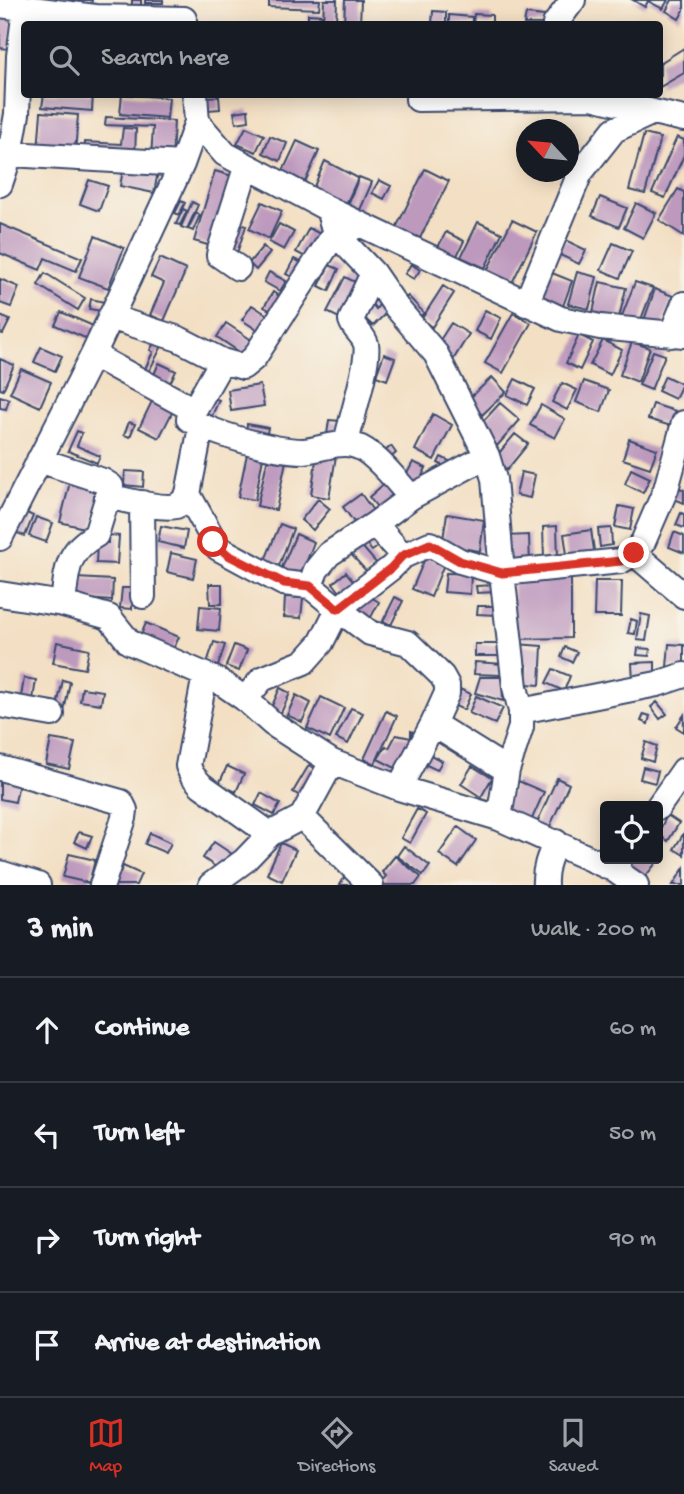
<!DOCTYPE html>
<html lang="en">
<head>
<meta charset="utf-8">
<style>
	body { margin:0; font-family:"Gochi Hand",sans-serif; background:#20242c; color:#f1f3f6 }
	.controls { position:absolute; right:21px; bottom:21px; display:grid; overflow:hidden; border-radius:7px; box-shadow:0 4px 18px #0003 }
	.controls button { width:63px; height:63px; display:grid; place-items:center; padding:0; border:0; border-bottom:2px solid #363941; background:#171b24; color:#f1f3f6; font:35px sans-serif }
	.compass { position:absolute; left:516px; top:119px; width:63px; height:63px; border-radius:50%; background:#171b24; box-shadow:0 4px 18px #0003; rotate:296deg }
	.stop { position:absolute; width:21px; height:21px; margin:-16px; border:5px solid #d93025; border-radius:50%; background:#fff }
	.stop.end { background:#d93025; border-color:#fff; box-shadow:0 2px 7px #0008 }
	.list { margin:0; padding:0; list-style:none }
	h2 { display:flex; justify-content:space-between; align-items:center; height:91px; margin:0; padding:0 28px; font-size:30px }
	h2 small { font-size:23px; font-weight:400; color:#9ea1a6 }
	.list li { display:grid; grid-template-columns:46px 1fr auto; gap:21px; align-items:center; box-sizing:border-box; height:105px; padding:0 28px; border-top:2px solid #363941 }
	.list b { display:block; font-size:26px; white-space:nowrap }
	.list em { font-size:23px; font-style:normal; color:#9ea1a6 }
	.icon { flex:none; width:38px; height:38px; fill:none; stroke:currentColor; stroke-width:2; stroke-linecap:round; stroke-linejoin:round }
	.map { position:relative; flex:none; width:684px; height:885px; overflow:hidden }
	.search { position:absolute; background:#171b24; box-shadow:0 4px 18px #0003; left:21px; right:21px; top:21px; height:77px; display:flex; align-items:center; gap:18px; box-sizing:border-box; padding:0 24px; border-radius:7px; color:#9ea1a6; font-size:26px }
	.sheet { height:511px; background:#171b24 }
	nav { display:flex; justify-content:space-around; align-items:center; box-sizing:border-box; height:98px; border-top:2px solid #363941; background:#171b24; font-size:19px; color:#9ea1a6 }
	nav a { display:grid; justify-items:center; gap:4px }
	nav .on { color:#d93025 }
	.map>svg:first-child { display:block }
</style>
</head>
<body>
<div class="map">
<svg width="684" height="885" viewBox="0 0 684 885">
	<rect width="100%" height="100%" fill="#f7f3e8"/>
	<filter id="ink" filterUnits="userSpaceOnUse"><feTurbulence type="fractalNoise" baseFrequency=".0143" numOctaves="2"/><feDisplacementMap in="SourceGraphic" scale="14" xChannelSelector="R" yChannelSelector="G"/><feConvolveMatrix kernelMatrix="1 2 1 2 8 2 1 2 1" color-interpolation-filters="sRGB"/></filter>
	<filter id="wash" filterUnits="userSpaceOnUse"><feTurbulence type="fractalNoise" baseFrequency=".00686" numOctaves="4" result="noise"/><feDisplacementMap in="SourceGraphic" scale="28" xChannelSelector="R" yChannelSelector="G"/><feGaussianBlur stdDeviation="1.57" result="paint"/><feColorMatrix in="noise" values="0 0 0 0 0 0 0 0 0 0 0 0 0 0 0 0 0 1.4 0 .05"/><feComposite in="paint" operator="in"/></filter>
	<g filter="url(#wash)">
		<rect width="100%" height="100%" fill="#f3dfc3"/>
		<g id="blocks">
			<!-- building -->
			<path fill="#bd99be" d="M55 0H92L90 10Z
				M132 0H141V7H132Z
				M145 0H163V3H145Z
				M269 0H320L319 9 269 7Z
				M324 0H337L336 23H323Z
				M345 0H361L360 24H344Z
				M633 0H668L663 9 648 1 645 7Z
				M672 0H684V10L679 19 666 11Z
				M433 11 446 12V24H432Z
				M308 14 322 15 321 24H308Z
				M474 14 492 15V24H473Z
				M526 14 544 16 543 24H524Z
				M449 15 472 17V24H449Z
				M0 17 13 19 9 49 0 48Z
				M684 48V73L660 87V63Z
				M44 94H93L92 111 42 107Z
				M122 94 169 98 167 118 120 114Z
				M219 96 220 109 208 110 207 97Z
				M248 110 249 121 236 123 234 112Z
				M41 112 78 115 75 153 38 151Z
				M106 117 174 121 172 159 151 158 153 127 105 125Z
				M246 127 264 135 256 152 237 144Z
				M123 128 136 129 135 157 84 154 85 142 121 144Z
				M644 134 660 138 645 194 629 190Z
				M270 136 287 143 280 161 263 153Z
				M677 137 684 140V155L665 198 652 193Z
				M297 141 319 151 305 182 283 171Z
				M325 161 358 178 343 211 309 198Z
				M124 165 158 171 154 193 120 186Z
				M425 169 449 181 418 242 395 230Z
				M215 171 232 176 211 246 194 241Z
				M359 177 372 182 358 215 346 210Z
				M89 180 108 186 99 211 80 204Z
				M379 180 391 186 384 199 372 193Z
				M678 189 684 192V236L659 220Z
				M600 197 627 208 619 227 592 216Z
				M181 201 185 203 179 215 175 213Z
				M192 202 198 205 187 229 181 227Z
				M262 202 282 211 269 239 249 229Z
				M636 203 656 213 643 238 624 228Z
				M183 209 187 211 180 225 176 224Z
				M196 213 200 215 193 231 188 229Z
				M512 220 537 232 509 289 484 277Z
				M231 221 246 226 237 253 222 248Z
				M478 222 502 233 485 268 461 257Z
				M0 224 82 258 76 271 45 258 40 270 0 253Z
				M279 224 294 232 284 250 269 242Z
				M309 228 322 235 309 259 296 252Z
				M446 232 464 241 456 258 437 249Z
				M95 236 124 248 108 288 79 277Z
				M565 240 586 250 579 264 558 254Z
				M613 243 632 251 620 278 601 270Z
				M263 246 270 253 256 270 249 263Z
				M160 258 186 270 164 321 150 315 164 283 151 277Z
				M294 259 304 264 296 279 286 274Z
				M411 264 420 270 414 279 405 274Z
				M329 265 339 269 329 291 319 286Z
				M547 271 572 281 563 306 538 297Z
				M269 272 286 281 280 291 264 282Z
				M577 272 597 277 589 309 568 304Z
				M45 273 85 298 78 310 38 285Z
				M345 277 357 283 339 318 327 312Z
				M0 279 19 287 11 307 0 303Z
				M600 282 626 288 619 318 593 312Z
				M635 282 653 288 640 322 622 316Z
				M443 286 454 293 432 327 421 320Z
				M655 289 673 296 661 329 643 323Z
				M273 292 282 298 273 312 264 307Z
				M408 296 424 313 416 320 400 303Z
				M91 299 104 302 102 311 89 309Z
				M369 300 376 309 381 302 389 310 373 326 358 312Z
				M252 305 272 318 262 333 242 320Z
				M485 310 501 318 491 339 475 331Z
				M61 312 98 328 92 341 55 325Z
				M513 313 531 323 503 373 485 363Z
				M0 316 10 320 3 334 0 333Z
				M226 323 253 341 244 355 217 337Z
				M451 323 469 334 453 360 435 348Z
				M159 335 165 340 146 377 142 375 153 352 150 350Z
				M579 335 593 342 580 370 566 363Z
				M603 340 622 350 610 375 590 365Z
				M632 342 650 348 638 382 620 375Z
				M41 347 62 356 55 371 34 362Z
				M653 351 665 355 651 390 639 385Z
				M384 354 395 358 387 380 376 376Z
				M0 359 14 365 3 390 0 389Z
				M159 363 176 371 168 387 152 379Z
				M21 369 51 382 40 407 10 393Z
				M665 376 682 384 675 399 658 391Z
				M492 377 506 392 482 415 468 400Z
				M515 379 535 389 527 405 507 395Z
				M584 381 609 390 601 412 576 402Z
				M562 383 577 390 567 410 552 402Z
				M260 385 264 406 231 411 228 390Z
				M155 395 176 405 159 438 139 428Z
				M207 395 219 400 207 427 196 422Z
				M0 396 9 399 6 409 0 408Z
				M500 403 520 420 496 447 476 429Z
				M653 404 675 411 671 426 648 419Z
				M541 405 565 419 555 438 530 425Z
				M433 414 452 425 434 460 415 450Z
				M329 420 340 421 337 443 326 442Z
				M129 422 135 424 130 437 124 435Z
				M247 424 268 428 265 441 245 437Z
				M77 431 82 433 77 446 100 456 97 463 68 451Z
				M515 434 528 444 507 470 494 459Z
				M629 439 657 449 650 468 623 459Z
				M391 446 396 453 381 466 376 459Z
				M317 453 336 456 329 498 311 495Z
				M247 454 263 457 255 500 238 497Z
				M268 457 286 461 276 510 257 506Z
				M441 457 453 463 450 469 438 463Z
				M413 462 426 468 414 492 401 485Z
				M631 469 650 478 643 493 625 484Z
				M125 471 144 472 143 487 124 485Z
				M521 472 535 475 530 498 516 495Z
				M70 482 101 490 92 530 60 522Z
				M384 484 396 498 381 512 369 497Z
				M675 486 684 490V503L670 497Z
				M361 494 377 516 359 529 343 507Z
				M318 499 330 509 313 530 301 520Z
				M619 506 634 509 630 530 615 527Z
				M25 512 33 516 25 536 17 533Z
				M681 513 684 514V528L676 525Z
				M447 514 484 520 480 551 442 545Z
				M36 517 53 523 46 542 29 536Z
				M280 524 293 529 277 571 263 565Z
				M161 526 187 531 184 548 158 542Z
				M557 526 558 558H544L543 527Z
				M611 528 612 545 600 547 598 529Z
				M591 530 595 557 568 561 564 534Z
				M674 532 684 536V553L669 547Z
				M296 534 314 542 300 578 281 570Z
				M108 535 119 536 117 564 96 563 97 543H108Z
				M371 535 379 546 372 551 364 541Z
				M529 535 530 566 507 567 506 536Z
				M358 542 378 565 368 573 348 551Z
				M171 553 197 559 193 578 167 572Z
				M426 556 444 564 431 597 412 589Z
				M346 572 357 586 343 596 333 583Z
				M446 573 471 574 470 594 444 592Z
				M571 577V638L514 639 513 578Z
				M76 578 113 580 112 601 75 598Z
				M595 581H622L621 616H594Z
				M209 584H222V604H210Z
				M495 585V592L477 593 476 586Z
				M122 588H133L132 609 120 608Z
				M364 593 379 602 370 619 355 611Z
				M285 597 303 598 301 618 284 617Z
				M395 597 403 601 391 625 383 621Z
				M200 606 221 608 219 631 198 629Z
				M478 606H496V615L477 614Z
				M641 614 650 616 646 641 637 640Z
				M631 619 637 621 635 634 628 633Z
				M146 623 179 637 172 652 140 637Z
				M57 642 89 649 85 669 53 663Z
				M214 642 225 645 216 672 205 669Z
				M475 644H504L503 656H475Z
				M516 644 542 646 540 685 526 684 527 665 515 664Z
				M669 644 684 645V668L667 667Z
				M234 645 247 650 239 671 226 666Z
				M565 647 577 652 572 662 561 657Z
				M638 648 650 649 649 656 637 655Z
				M475 662 503 664 502 675 474 674Z
				M655 662V681L633 682 632 663Z
				M553 669 570 676 564 691 546 683Z
				M480 677H502L503 701 475 693Z
				M24 678 36 680 32 706 20 704Z
				M63 680 70 682 64 712 56 710Z
				M455 687 471 694 464 710 448 703Z
				M82 688 103 691 101 704 80 701Z
				M280 688 290 693 281 713 271 708Z
				M296 695 311 703 302 722 287 715Z
				M476 696 503 708 495 724 469 713Z
				M321 697 344 708 330 739 307 728Z
				M657 702 667 714 660 719 651 707Z
				M351 708 363 713 348 744 336 738Z
				M386 711 397 716 375 764 364 759Z
				M644 714 650 716 648 724 641 721Z
				M684 715V732L676 727Z
				M411 731 418 734 399 770 378 759 386 746 389 748 396 735 411 738Z
				M51 739 75 743 69 769 46 764Z
				M646 742 657 746 653 762 641 758Z
				M425 752 442 761 437 770 420 762Z
				M309 765 316 770 300 796 293 792Z
				M227 766 244 774 236 792 219 784Z
				M472 766 492 778 481 797 461 784Z
				M643 767 658 771 655 783 640 779Z
				M557 778 569 784 547 833 535 827Z
				M0 779 19 783 15 802 0 799Z
				M516 780 544 792 531 821 504 809Z
				M261 793 280 804 274 815 255 805Z
				M417 809 426 814 410 843 401 838Z
				M667 815 679 823 668 841 658 834Z
				M458 827 476 840 458 867 439 854Z
				M79 832 92 836 87 848 74 842Z
				M150 833 171 843 166 853 145 844Z
				M684 833V855L674 849Z
				M214 842 232 854 220 870 203 858Z
				M281 843 296 850 282 881 267 874Z
				M404 846 430 866 423 875 397 856Z
				M658 848 664 853 640 883 622 869 630 859H658Z
				M69 854 95 860 89 883 63 877Z
				M395 856 421 877 415 885H379L386 876 382 872Z
				M123 866 141 874 136 885H114Z
				M684 868V885H673Z
				M344 877 355 883 354 885H340Z"/>
		</g>
	</g>
	<g filter="url(#ink)">
		<use href="#blocks" fill-opacity="0" stroke="#3b496d" stroke-width="2"/>
		<g fill="none" stroke-linecap="round" stroke-linejoin="round">
			<!-- minor casing -->
			<g stroke="#3b496d" stroke-width="28">
				<path id="minor" d="M0 5 95 17 184 19
					M555 24 573 0
					M418 99 592 97 653 112
					M197 122 225 154 328 209 335 233 373 273 397 308 436 354 487 456 494 479 502 573 515 687 521 711V727L507 770 499 818
					M0 151 10 154 182 164
					M0 184 10 154 17 114 19 56 25 9
					M328 209 561 319 600 327 684 335
					M238 268 219 255 220 250 246 168
					M526 304 580 173 614 130 653 112 684 119
					M110 317 179 339 222 361 243 367 254 358 335 233 350 230
					M671 335 684 304
					M93 355 194 410
					M222 361 189 419C213 434 274 451 303 451 320 450 339 440 356 446 374 451 398 483 411 497
					M346 443C350 423 370 361 366 344 363 334 354 330 351 320L373 273
					M39 460 103 481 111 486 96 535C65 552 67 572 63 604L109 617 129 642 219 681 245 699 273 724 332 762
					M188 494 218 548 283 583 310 586
					M107 496C121 499 164 510 176 506 181 504 185 499 188 494L201 427
					M142 503 143 596
					M375 524 403 556
					M0 538 93 355 182 164 197 122 195 94
					M634 553 684 596
					M0 594 63 604
					M205 675 188 766 192 775 201 785 270 834
					M245 699 262 679 304 662 321 643 338 609 310 586 316 570 329 554 375 524 411 497 487 456
					M0 705 52 714
					M521 711 657 684 684 675
					M433 724 507 770
					M0 768 121 802 125 810 124 818 102 885
					M399 788 433 724 447 693V685L442 676 408 643 370 633 338 609 391 568 403 556 430 544 460 561 502 573 621 561 634 553 643 542 666 489 684 423
					M658 807 684 770
					M302 817 371 885
					M620 859 613 869 636 885
					M0 873 38 885
					M211 885 244 861 270 834 302 817 332 762 399 788 499 818 613 869
					M545 885C544 869 549 857 556 842"/>
			</g>
			<!-- minor -->
			<use href="#minor" stroke="#fff" stroke-width="24"/>
		</g>
	</g>
	<g fill="none" stroke-linecap="round" stroke-linejoin="round" filter="url(#ink)">
		<!-- route -->
		<path stroke="#d93025" stroke-width="9" d="M213 542 228 555 284 583 310 586 338 609 391 568 402 556 430 544 460 561 502 573 621 561 634 553"/>
	</g>
</svg>
<div class="controls">
<button><svg class="icon" aria-label="locate" viewBox="0 0 24 24"><circle cx="12" cy="12" r="6"/><path d="M12 2v4M12 18v4M2 12h4M18 12h4"/></svg></button>
</div>
<svg class="compass" viewBox="-18 -18 36 36"><path d="M0-13l5 13h-10z" fill="#e53935"/><path d="M0 13l5-13h-10z" fill="#9ea1a6"/></svg>
<div class="stop" style="left:213px;top:542px"></div>
<div class="stop end" style="left:634px;top:553px"></div>
<div class="search"><svg class="icon" aria-label="search" viewBox="0 0 24 24"><circle cx="10" cy="10" r="6"/><path d="M15 15l6 6"/></svg>Search here</div>
</div>
<section class="sheet">
<h2>3 min<small>Walk · 200 m</small></h2>
<ul class="list">
<li><svg class="icon" aria-label="ahead" viewBox="0 0 24 24"><path d="M12 20V5M6 11l6-6 6 6"/></svg><div><b>Continue</b></div><em>60 m</em></li>
<li><svg class="icon" aria-label="left" viewBox="0 0 24 24"><path d="M17 20v-9H6M10 6l-5 5 5 5"/></svg><div><b>Turn left</b></div><em>50 m</em></li>
<li><svg class="icon" aria-label="right" viewBox="0 0 24 24"><path d="M7 20v-9h11M14 6l5 5-5 5"/></svg><div><b>Turn right</b></div><em>90 m</em></li>
<li><svg class="icon" aria-label="arrive" viewBox="0 0 24 24"><path d="M6 21V4h12l-3 4 3 4H6"/></svg><div><b>Arrive at destination</b></div></li>
</ul>
</section>
<nav>
<a class="on"><svg class="icon" aria-label="map" viewBox="0 0 24 24"><path d="M3 6l6-2 6 2 6-2v14l-6 2-6-2-6 2zM9 4v14M15 6v14"/></svg>Map</a>
<a><svg class="icon" aria-label="directions" viewBox="0 0 24 24"><path d="M12 3l9 9-9 9-9-9zM9 14v-3h6M13 9l2 2-2 2"/></svg>Directions</a>
<a><svg class="icon" aria-label="saved" viewBox="0 0 24 24"><path d="M7 4h10v16l-5-4-5 4z"/></svg>Saved</a>
</nav>
</body>
</html>
